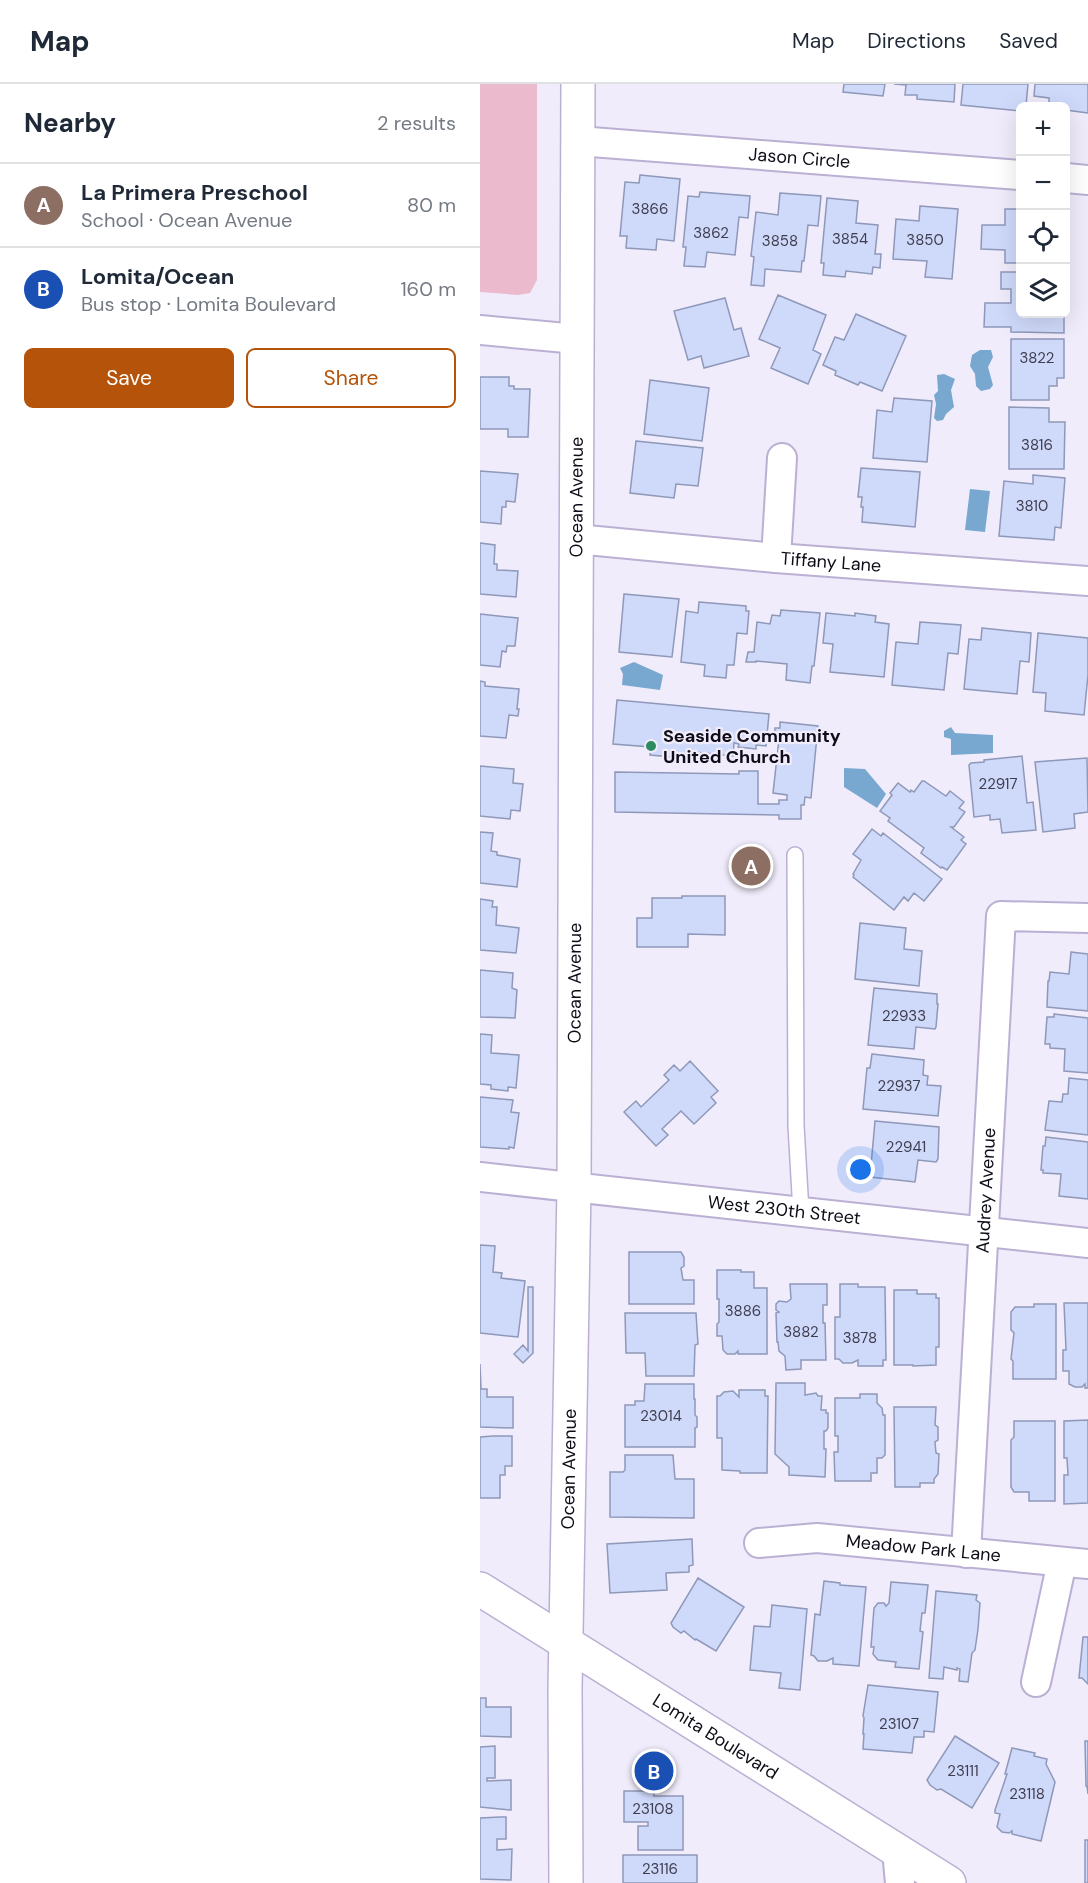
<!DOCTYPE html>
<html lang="en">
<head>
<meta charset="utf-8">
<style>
	body { margin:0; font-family:"DM Sans",sans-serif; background:#f6f6f7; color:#1f2937 }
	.controls { position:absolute; right:18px; top:18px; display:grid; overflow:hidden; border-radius:9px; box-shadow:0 6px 24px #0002 }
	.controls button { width:54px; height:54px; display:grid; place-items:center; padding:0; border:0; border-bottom:2px solid #e0e1e3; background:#fff; color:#1f2937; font:30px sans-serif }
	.you { position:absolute; left:381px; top:1086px; width:21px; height:21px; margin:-15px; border:4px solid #fff; border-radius:50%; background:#1a73e8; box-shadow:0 0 0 9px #1a73e833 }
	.badge { display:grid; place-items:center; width:39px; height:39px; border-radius:50%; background:#b45309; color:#fff; font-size:20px; font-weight:700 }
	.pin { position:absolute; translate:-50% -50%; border:3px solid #fff; box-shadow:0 2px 6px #0006 }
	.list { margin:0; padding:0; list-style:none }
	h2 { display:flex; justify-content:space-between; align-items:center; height:78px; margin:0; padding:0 24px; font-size:26px }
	h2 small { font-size:20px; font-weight:400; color:#747a83 }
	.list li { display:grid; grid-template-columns:39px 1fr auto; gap:18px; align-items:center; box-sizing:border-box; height:84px; padding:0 24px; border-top:2px solid #e0e1e3 }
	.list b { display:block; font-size:22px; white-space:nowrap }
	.list p { margin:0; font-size:20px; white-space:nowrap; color:#747a83 }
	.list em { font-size:20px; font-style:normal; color:#747a83 }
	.actions { display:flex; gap:12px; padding:18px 24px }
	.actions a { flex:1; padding:14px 0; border:2px solid #b45309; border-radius:9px; text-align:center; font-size:21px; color:#b45309 }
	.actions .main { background:#b45309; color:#fff }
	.icon { flex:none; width:33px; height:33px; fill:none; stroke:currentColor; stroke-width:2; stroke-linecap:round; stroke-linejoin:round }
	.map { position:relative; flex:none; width:608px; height:1799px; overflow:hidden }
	header { display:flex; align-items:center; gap:36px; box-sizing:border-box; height:84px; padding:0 30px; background:#fff; border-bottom:2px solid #e0e1e3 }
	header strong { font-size:28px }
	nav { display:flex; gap:33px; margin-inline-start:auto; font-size:21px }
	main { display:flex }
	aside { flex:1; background:#fff }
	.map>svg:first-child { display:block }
</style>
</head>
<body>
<header>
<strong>Map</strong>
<nav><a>Map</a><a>Directions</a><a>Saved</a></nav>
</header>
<main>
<aside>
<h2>Nearby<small>2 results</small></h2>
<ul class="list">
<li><span class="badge" style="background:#8d6e63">A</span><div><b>La Primera Preschool</b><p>School · Ocean Avenue</p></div><em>80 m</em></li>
<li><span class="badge" style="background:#1a4fb4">B</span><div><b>Lomita/Ocean</b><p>Bus stop · Lomita Boulevard</p></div><em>160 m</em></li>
</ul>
<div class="actions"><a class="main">Save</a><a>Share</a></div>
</aside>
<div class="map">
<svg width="608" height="1799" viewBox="0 0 608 1799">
	<rect width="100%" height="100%" fill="#f0ecfb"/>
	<!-- green -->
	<path fill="#ebbacd" d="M0 0H57V196L50 209 38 211 0 208Z"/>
	<!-- water -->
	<path fill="#78a8cf" d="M500 266H511L513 273 508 283 513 301 510 305 501 307 496 302 495 290 490 282 492 271Z
		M464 290 475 295 471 306 474 323 466 330 463 336 457 337 454 334 456 320 454 311 458 307 457 291Z
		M490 405 510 407 505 448 485 446Z
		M154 578 183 591 180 606 142 601 143 590 140 584Z
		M471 643 475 649 513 651V669L471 671V655L464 653V647Z
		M364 684 385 685 406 710 397 724 364 703Z"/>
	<!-- building -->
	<path fill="#cfd9fa" stroke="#8e98b9" stroke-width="1.5" d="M364 0H405L403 12 363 8Z
		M414 0H475L474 18 437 15V11H425L426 1Z
		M483 0H548L546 22H540V27L481 21Z
		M555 0H608V29L586 26V22L569 20V14L554 12Z
		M160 91 200 95 194 157 177 155 176 166 146 164 147 152H140L145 98 159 99Z
		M220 108 270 112 268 134 259 133 255 171 227 168 225 183 204 182 206 163H203L208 112 219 113Z
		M300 109 341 112 338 142 328 141 324 177H322L321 188 285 185 284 202 271 201 274 173 271 172 276 128 298 131Z
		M347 114 378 117 376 139 398 141 395 170H401L400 184 393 183 392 190 366 187 365 193 343 191 344 179H341Z
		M440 122 478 125 472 195 445 193 447 177 413 175 416 135 439 137Z
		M525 125H540V179H525V166L501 165 502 141H525Z
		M521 188H540V230H584V249L531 248V243H504L505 219H531V205H521Z
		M298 211 346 231 333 266 341 270 328 300 291 284 300 264 279 255Z
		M245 214 254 246 261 244 269 272 224 284 221 272 208 276 194 227Z
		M376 230 426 252 402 307 380 298 378 301 355 291 356 287 343 281 355 253 364 256Z
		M531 255H584V294H577V302H569V316H531Z
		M0 293H29V302H34V305H50L48 353H28V345H0Z
		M170 296 229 304 222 357 164 350Z
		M414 314 452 317 447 378 393 374 397 326 412 328Z
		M529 323 569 324V338H585L584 385H529Z
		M156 357 223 364 218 402 196 400 194 414 150 409Z
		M381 384 440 388 435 443 382 438 383 423H381L382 413H378Z
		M0 387 38 390 35 418 26 417V423H22L21 440 0 438Z
		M553 391 585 394 581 444 575 443 574 456 519 452 524 397 553 400Z
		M0 459 15 461 14 480H17V486L38 487 36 513 0 510Z
		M144 510 199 515 192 573 139 568Z
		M219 518 266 522V527H269L267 550 257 549 254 581H247L246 594 224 592 225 581 201 578 206 527 218 529Z
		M301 526 340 529 334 582H332L330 599 306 596 307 580 276 577V578H266L268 568H274L277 538 290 540 292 531 300 532Z
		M346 529 375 532V529L396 532 395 538 409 540 404 593 350 588 353 560 343 559Z
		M0 530 38 534 35 562H27L26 568 22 567 20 583 0 581Z
		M440 538 481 541 478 570 468 569 464 606 412 601 416 558 438 560Z
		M502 544 551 549 549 578 540 577 537 610 484 605 489 555 501 556Z
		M558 549 608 554V591L604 631 565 627 566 609 553 608Z
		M0 597 5 598V602L39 605 37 625H39L38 632 29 631 26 654 0 652Z
		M137 616 289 630 286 662 276 661V665L258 663 259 660 254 659 253 672 215 668 214 675 170 671 171 663 133 660Z
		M300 638 338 642 331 714 325 713 324 721H321V735H299V731L135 728V688L259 690V687H278V720H299V716H307V711L293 709 299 655H294L295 644H300Z
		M542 672 547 719 553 718 556 746 522 749 520 735 510 736V731L494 733 489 681 491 679 504 678V676Z
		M607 674 608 728 594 730 595 744 563 748 555 678Z
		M0 682 34 685 33 699 43 700 40 727 31 726 30 735 0 732Z
		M442 697H444L466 712 470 707 484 718 479 724 485 728 474 743H471L484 753 481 756 486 760 467 786 462 783 461 784 441 769 444 764 408 737 410 734 400 727 412 711 410 709 418 699 430 708 431 706 434 708Z
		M392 745 401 752 403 749 462 795 444 817 434 809 428 817 424 813 414 826 373 793 374 791 373 790 381 776 373 770Z
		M0 748 13 749 11 767 17 768V771L40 775 37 803 0 799Z
		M202 812H245V851L208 850V863H157V834H172V814H202Z
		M0 815 13 817 12 823H17L16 841 39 844 36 869 0 866Z
		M380 839 426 844 424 865 442 867 439 902 375 895Z
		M591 868 608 870V927L567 923 568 897H569L570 888 589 890Z
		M0 886 33 889 32 904 37 906 35 934 0 933Z
		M394 904 457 910V920H458L456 943 455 945 436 943 434 965 388 961Z
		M574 930 608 934V989L584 987 585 965 570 964V960H565L567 933H574Z
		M0 950 12 951 11 969 39 971 36 1004 28 1003V1007L11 1005V1001L0 1000Z
		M392 970 444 976 443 991 448 992 447 1001 461 1002 458 1032 383 1025 387 984H390Z
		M210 977 238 1007 231 1013 236 1019 214 1040 201 1027 182 1045 188 1051 176 1062 144 1028 156 1017 161 1023 189 996 184 991 194 981 200 987Z
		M589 994 608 996V1051L565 1046 569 1017 582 1018 583 1010H588Z
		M0 1013 33 1016 31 1028 39 1029 34 1064 29 1063V1065L0 1063Z
		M395 1037 459 1043 458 1075 456 1078 438 1076 435 1098 390 1093Z
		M566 1053 608 1058V1115L579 1112 581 1090 563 1089V1086H561L563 1062H565Z
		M0 1161 15 1162 13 1188 22 1189 21 1194 45 1197 38 1253 0 1249Z
		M149 1168H201L204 1173V1182L201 1184 203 1196H214V1220H149Z
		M237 1186H261V1188H274V1204H287V1270H258V1267L255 1270H247L243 1266 242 1252H237V1240L239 1238V1215H237Z
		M310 1200H347V1221H343V1239H345L346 1276H321V1285L306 1286 305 1272 299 1267 298 1258H297L296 1229 299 1228 296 1226V1220L299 1217 307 1218 311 1215Z
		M360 1200H378V1203H405L406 1276H403V1282H378V1276L372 1279H363L359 1275H355V1233H360Z
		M48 1203H53V1269L43 1279 34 1270 43 1261 48 1267Z
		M414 1206H437V1210H456V1214H459V1263H456V1281L433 1282V1281H414Z
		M584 1219H608V1304H605V1300L602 1303H595L589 1300V1287H583V1266H586Z
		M554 1220H576V1295H533V1277L531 1275 534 1249 531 1246V1228L535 1223H554Z
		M145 1229H216L218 1260 215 1261 214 1292H166L165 1269H146Z
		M0 1280 1 1305H7V1313H33V1344L0 1343Z
		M296 1299H325V1311L336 1309 338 1312H342L341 1326H346V1329H348V1344L346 1347H344V1365H346L345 1393 309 1391V1383L295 1370Z
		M165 1300H214V1315H215V1331L217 1333V1343L215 1344V1363H145V1321H155V1317H164Z
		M259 1306H285V1312H288L287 1389H260V1387L242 1386V1354H237V1312H240L244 1308 253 1307 259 1313Z
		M380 1310H397V1319L402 1324 403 1331H405V1371L402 1374H397V1389H391V1397H355L354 1368H358V1352H355V1314H380Z
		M414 1323H456L455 1341 458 1343V1356L455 1358 456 1369 459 1370 458 1390 454 1395V1399H440V1403H415Z
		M608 1336V1419L584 1420V1391H588L587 1374H584V1337Z
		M534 1337H575V1417H549V1408H534L531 1403V1356L534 1353Z
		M13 1352H32V1382H25V1391H20V1414H0V1353Z
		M145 1371H193L195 1395H214V1434L130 1433V1388H143L145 1386Z
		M212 1455 213 1481 209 1482V1488L186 1489 187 1506 130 1509 127 1460Z
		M218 1494 264 1523 236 1567 216 1555 215 1556 204 1547 201 1549 193 1543 191 1539Z
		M344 1497 360 1499V1501L386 1503 379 1582 353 1580V1574L347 1577H338L334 1572 331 1571 335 1530 340 1531Z
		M411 1498 448 1501 445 1529H442L440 1547 443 1548 439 1585 415 1583 416 1578 398 1576 393 1570 394 1563H391L394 1524 398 1519H404L406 1522 409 1519Z
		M456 1507 497 1511 496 1516 500 1519 498 1545 495 1566 492 1569 488 1598 479 1597 480 1585 477 1584V1586L464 1583 463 1595 449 1594Z
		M292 1521 327 1525 320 1606 299 1604 301 1589 270 1586 274 1542 290 1543Z
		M603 1553H608V1600L602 1594H599Z
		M388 1601 458 1608 454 1648 444 1647V1653H434L432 1669 383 1665 384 1650H383L384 1634 383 1632Z
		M0 1614H6V1623H31V1653L0 1652Z
		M475 1652 519 1679 492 1724 461 1705 457 1706 450 1701 447 1696Z
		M605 1657H608V1710L607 1702H606Z
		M15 1662V1694H7V1697L31 1696V1726L0 1723V1663Z
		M532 1664 555 1669 554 1672 567 1675 566 1680 575 1698 561 1757 532 1750V1747L529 1749 522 1748 517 1743 520 1730 515 1729V1726L527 1690H525Z
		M144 1707H174V1712H203V1766H158V1742H168V1738H144Z
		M20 1733H26V1755H17V1766L32 1765 31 1796 0 1795V1734Z
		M605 1756H608V1799H605Z
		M143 1771H217V1799H143Z"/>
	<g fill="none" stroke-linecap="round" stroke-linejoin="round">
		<!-- lane casing -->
		<g stroke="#bbb0d3" stroke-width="18">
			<path id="lane" d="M315 771 316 1042 321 1128"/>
		</g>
		<!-- street casing -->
		<g stroke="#bbb0d3" stroke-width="32">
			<g id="street">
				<path id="s1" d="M98 57 540 91"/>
				<path d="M586 94 608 96"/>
				<path d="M0 246 97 255"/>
				<path id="s2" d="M96 455 296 474 608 497"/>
				<path d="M296 474 302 374"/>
				<path id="s3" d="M0 1093 608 1159"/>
				<path id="s4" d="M279 1459 337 1454 608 1480"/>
				<path id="s5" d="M486 1469 521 832 608 834"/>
				<path d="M556 1598 582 1478"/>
				<path d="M417 1767 420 1799"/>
			</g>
		</g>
		<!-- secondary casing -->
		<g stroke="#bbb0d3" stroke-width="36">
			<g id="secondary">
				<path id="s6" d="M0 1505 469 1799"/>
				<path id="s7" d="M86 1799 85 1605 94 1103 98 0"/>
			</g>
		</g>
		<!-- lane -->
		<use href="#lane" stroke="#fff" stroke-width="15"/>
		<!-- street -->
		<use href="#street" stroke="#fff" stroke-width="28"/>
		<!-- secondary -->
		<use href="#secondary" stroke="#fff" stroke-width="33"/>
	</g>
	<!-- markers -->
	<circle fill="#2d8b63" stroke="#f0ecfb" stroke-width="2" cx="171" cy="662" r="6"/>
	<g text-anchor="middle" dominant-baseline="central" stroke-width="4.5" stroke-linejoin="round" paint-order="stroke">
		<!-- number labels -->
		<g font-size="15" fill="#3f3e50">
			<text x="170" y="125">3866</text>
			<text x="231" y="149">3862</text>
			<text x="370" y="155">3854</text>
			<text x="445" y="156">3850</text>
			<text x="300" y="157">3858</text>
			<text x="557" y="274">3822</text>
			<text x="557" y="361">3816</text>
			<text x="552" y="422">3810</text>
			<text x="518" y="700">22917</text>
			<text x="424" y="932">22933</text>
			<text x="419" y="1002">22937</text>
			<text x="426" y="1063">22941</text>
			<text x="263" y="1227">3886</text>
			<text x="321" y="1248">3882</text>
			<text x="380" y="1254">3878</text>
			<text x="181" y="1332">23014</text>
			<text x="419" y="1640">23107</text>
			<text x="483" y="1687">23111</text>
			<text x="547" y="1710">23118</text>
			<text x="173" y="1725">23108</text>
			<text x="180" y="1785">23116</text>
		</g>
		<!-- street labels -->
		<g font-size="18" fill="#0f0b17" stroke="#f0ecfb">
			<text stroke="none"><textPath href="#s1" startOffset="222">Jason Circle</textPath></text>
			<text stroke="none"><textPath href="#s7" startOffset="1386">Ocean Avenue</textPath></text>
			<text stroke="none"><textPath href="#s2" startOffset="256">Tiffany Lane</textPath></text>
			<text stroke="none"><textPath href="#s7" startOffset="900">Ocean Avenue</textPath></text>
			<text stroke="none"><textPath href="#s5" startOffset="363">Audrey Avenue</textPath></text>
			<text stroke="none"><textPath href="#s3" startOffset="306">West 230th Street</textPath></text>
			<text stroke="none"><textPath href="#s7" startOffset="414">Ocean Avenue</textPath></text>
			<text stroke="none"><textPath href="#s4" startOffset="165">Meadow Park Lane</textPath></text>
			<text stroke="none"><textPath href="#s6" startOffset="278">Lomita Boulevard</textPath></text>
		</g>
		<!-- poi labels -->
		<g font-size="18" font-weight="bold" fill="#0f0b17" stroke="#f0ecfb" text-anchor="start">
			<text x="183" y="652">Seaside Community<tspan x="183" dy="21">United Church</tspan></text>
		</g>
	</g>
</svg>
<div class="controls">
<button>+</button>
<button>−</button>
<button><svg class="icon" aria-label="locate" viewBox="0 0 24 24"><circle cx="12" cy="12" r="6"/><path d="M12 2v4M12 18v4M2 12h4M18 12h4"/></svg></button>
<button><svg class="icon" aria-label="layers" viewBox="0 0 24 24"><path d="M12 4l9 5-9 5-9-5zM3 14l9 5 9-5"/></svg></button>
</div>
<div class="you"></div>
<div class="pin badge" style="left:271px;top:782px;background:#8d6e63">A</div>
<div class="pin badge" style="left:174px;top:1687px;background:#1a4fb4">B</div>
</div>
</main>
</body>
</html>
